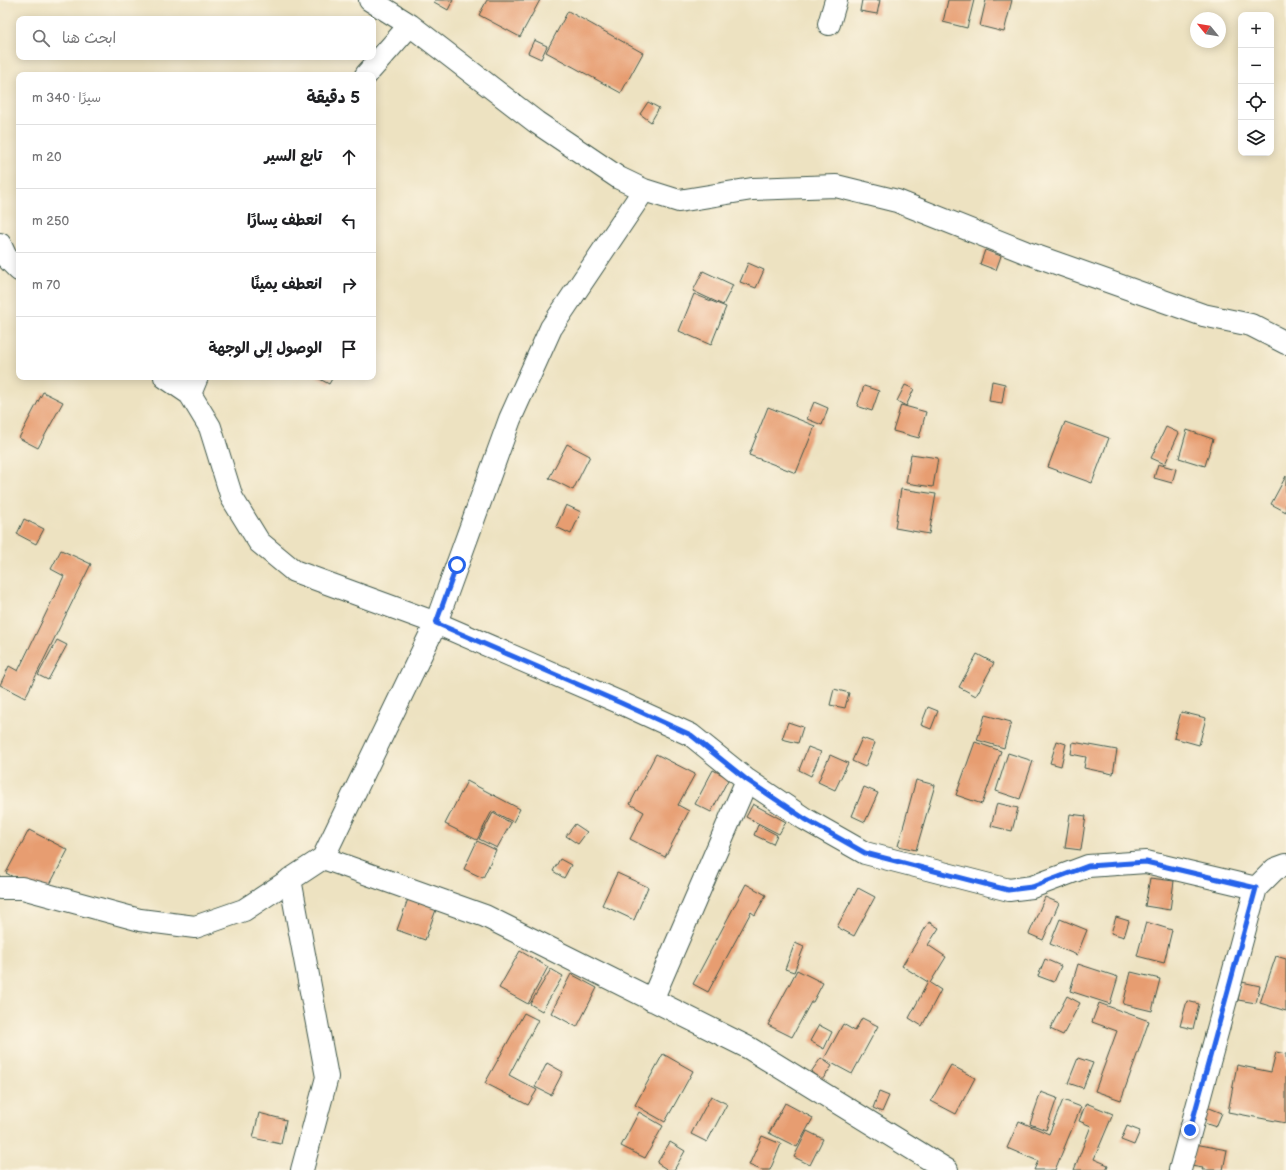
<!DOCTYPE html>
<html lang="ar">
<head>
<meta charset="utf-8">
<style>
	body { margin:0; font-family:"Balsamiq Sans","Playpen Sans Arabic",sans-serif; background:#f6f6f6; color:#202124; direction:rtl }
	.controls { position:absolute; right:12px; top:12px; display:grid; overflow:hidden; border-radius:8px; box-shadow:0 2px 10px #0003 }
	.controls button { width:36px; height:36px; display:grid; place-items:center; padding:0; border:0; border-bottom:1px solid #e0e0e0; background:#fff; color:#202124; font:20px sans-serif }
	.compass { position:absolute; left:1190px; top:12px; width:36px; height:36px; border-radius:50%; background:#fff; box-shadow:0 2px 10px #0003; rotate:300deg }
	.stop { position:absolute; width:12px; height:12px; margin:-9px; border:3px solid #2563eb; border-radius:50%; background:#fff }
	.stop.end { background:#2563eb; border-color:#fff; box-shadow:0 1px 4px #0008 }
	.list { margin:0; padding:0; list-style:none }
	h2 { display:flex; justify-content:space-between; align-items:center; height:52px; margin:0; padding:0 16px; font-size:17px }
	h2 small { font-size:13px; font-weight:400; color:#757577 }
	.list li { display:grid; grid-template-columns:26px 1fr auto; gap:12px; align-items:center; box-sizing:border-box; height:64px; padding:0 16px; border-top:1px solid #e0e0e0 }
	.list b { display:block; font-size:15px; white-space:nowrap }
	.list em { font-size:13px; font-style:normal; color:#757577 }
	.icon { flex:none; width:22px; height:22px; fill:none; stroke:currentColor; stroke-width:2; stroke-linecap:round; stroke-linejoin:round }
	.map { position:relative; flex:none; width:1286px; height:1170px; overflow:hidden; direction:ltr }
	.search { position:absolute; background:#fff; box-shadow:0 2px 10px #0003; left:16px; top:16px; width:360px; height:44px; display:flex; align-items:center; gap:10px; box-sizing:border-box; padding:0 14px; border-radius:8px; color:#757577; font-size:15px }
	.panel { position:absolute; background:#fff; box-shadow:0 2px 10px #0003; left:16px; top:72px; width:360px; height:308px; border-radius:8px; direction:rtl }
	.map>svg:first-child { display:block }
</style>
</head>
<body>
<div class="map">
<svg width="1286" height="1170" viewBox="0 0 1286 1170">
	<rect width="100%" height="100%" fill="#fcf5e5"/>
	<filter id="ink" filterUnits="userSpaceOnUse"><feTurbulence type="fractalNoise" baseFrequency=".025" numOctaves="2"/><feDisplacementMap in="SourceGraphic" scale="8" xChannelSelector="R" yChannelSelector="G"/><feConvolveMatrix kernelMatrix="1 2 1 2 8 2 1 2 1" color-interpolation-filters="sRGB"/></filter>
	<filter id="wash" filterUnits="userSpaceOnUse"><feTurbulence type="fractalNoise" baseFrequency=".012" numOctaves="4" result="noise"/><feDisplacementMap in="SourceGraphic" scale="16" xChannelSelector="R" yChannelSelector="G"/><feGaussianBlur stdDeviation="0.9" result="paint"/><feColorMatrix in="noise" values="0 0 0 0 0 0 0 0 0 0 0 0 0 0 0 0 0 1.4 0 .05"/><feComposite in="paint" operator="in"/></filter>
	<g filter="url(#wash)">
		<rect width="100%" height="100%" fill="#ede2c1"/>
		<g id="blocks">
			<!-- building -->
			<path fill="#e79d71" d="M435 0H453L448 10 434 2Z
				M487 0H540L520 37 479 15Z
				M862 0H880L877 14 860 11Z
				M948 0H974L967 28 943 22Z
				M986 0H1012L1004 32 980 26Z
				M568 11 643 53 621 93 546 52Z
				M534 40 547 46 541 59 528 53Z
				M648 102 659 108 651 122 640 114Z
				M985 250 1001 256 996 270 980 264Z
				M748 263 764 270 756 288 740 282Z
				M703 271 733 285 723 305 693 291Z
				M694 294 726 307 711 345 679 331Z
				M316 377H333L329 384Z
				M992 381 1005 384 1002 403 989 401Z
				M905 385 914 389 906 406 897 401Z
				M864 386 879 391 872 411 857 406Z
				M43 392 63 402 38 448 19 438Z
				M814 402 828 408 822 425 807 419Z
				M901 405 926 412 919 438 893 431Z
				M768 407 815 426 796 473 749 455Z
				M1065 422 1109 438 1092 483 1048 467Z
				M1166 427 1179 433 1165 464 1151 458Z
				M1187 430 1213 439 1205 466 1179 458Z
				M567 444 590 456 573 490 549 478Z
				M911 454 938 458 933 487 906 483Z
				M1158 464 1176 469 1172 483 1154 478Z
				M1286 476V512L1271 504Z
				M901 489 936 494 929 534 895 528Z
				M566 505 581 512 571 534 556 527Z
				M24 519 44 529 36 544 17 534Z
				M61 550 91 564 25 698 0 685 9 666 18 671 64 576 51 569Z
				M57 640 67 645 48 680 38 675Z
				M977 654 994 663 976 696 959 687Z
				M834 689 849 693 845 708 830 705Z
				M928 707 938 711 931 729 921 725Z
				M1181 712 1206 718 1199 745 1174 738Z
				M985 715 1011 722 1004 748 977 740Z
				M788 722 803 727 798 743 782 739Z
				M862 738 875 743 865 767 852 761Z
				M1057 741 1066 744 1061 766 1050 763Z
				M975 742 1001 751 982 804 956 795Z
				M1073 742 1117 750 1113 774 1084 768 1086 757 1071 754Z
				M808 747 821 752 811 776 799 770Z
				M1008 753 1033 761 1020 799 996 791Z
				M656 754 695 774 678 805 689 811 665 857 630 839 644 812 630 804Z
				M830 755 848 763 835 790 818 782Z
				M713 770 729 778 711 812 695 804Z
				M916 780 935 785 916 850 898 846Z
				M467 781 520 809 513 822 492 811 477 840 445 824Z
				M864 787 878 793 865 822 852 816Z
				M997 803 1018 808 1012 831 991 826Z
				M753 804 786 822 779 834 746 817Z
				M493 813 511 823 497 848 479 839Z
				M1070 814 1086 816 1081 850 1065 848Z
				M575 824 587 832 578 844 566 836Z
				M758 825 777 835 773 844 754 835Z
				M29 830 68 850 45 894 6 873Z
				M477 841 496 850 483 878 464 869Z
				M560 859 571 865 564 878 553 871Z
				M617 873 648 887 634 920 602 905Z
				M1150 878 1174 881 1170 910 1145 906Z
				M746 884 766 895 755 915 751 912 708 992 693 984Z
				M858 888 875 897 854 936 837 927Z
				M409 896 437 907 425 940 397 930Z
				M1045 897 1059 903 1043 940 1029 934Z
				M1116 917 1129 921 1124 937 1111 933Z
				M1060 919 1087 930 1077 955 1050 944Z
				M929 922 939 928 928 945 946 957 930 983 941 990 922 1026 909 1018 928 982 902 966Z
				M1146 922 1172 930 1164 963 1137 956Z
				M795 943 804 947 794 972 785 969Z
				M520 951 548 967 528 1004 499 988Z
				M1276 956 1286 959V1011L1260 1003Z
				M1045 959 1061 966 1054 982 1038 976Z
				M1078 964 1118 977 1110 1004 1070 991Z
				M551 969 563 976 542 1011 530 1004Z
				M797 970 823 983 813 1002H811L792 1037 768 1025Z
				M1131 972 1160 979 1152 1011 1123 1004Z
				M571 974 597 988 577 1027 551 1013Z
				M1242 982 1260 986 1256 1003 1238 1000Z
				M1067 996 1080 1003 1063 1035 1050 1029Z
				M1187 1001 1199 1004 1193 1029 1180 1026Z
				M1099 1003 1149 1021 1121 1100 1095 1091 1117 1031 1092 1022Z
				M524 1013 538 1020 509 1075 537 1090 528 1105 485 1083Z
				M862 1018 878 1026 852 1074 824 1059 843 1024 855 1031Z
				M819 1025 832 1032 824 1049 810 1041Z
				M1276 1052 1286 1054V1123L1228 1112 1237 1065 1271 1072Z
				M663 1054 693 1071 665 1122 635 1105Z
				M821 1058 832 1066 822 1080 811 1072Z
				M1078 1058 1093 1063 1083 1088 1068 1083Z
				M547 1063 563 1072 551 1095 535 1087Z
				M951 1065 975 1078 956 1114 931 1101Z
				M879 1092 889 1096 882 1112 873 1108Z
				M1041 1092 1057 1098 1046 1130 1030 1124Z
				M711 1096 727 1104 707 1142 691 1134Z
				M1063 1100 1081 1107 1055 1170H1034L1038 1161 1007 1148 1019 1121 1049 1134Z
				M785 1103 813 1118 797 1147 769 1133Z
				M1086 1103 1113 1114 1094 1159 1108 1165 1106 1170H1074L1091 1126 1079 1121Z
				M1207 1107 1222 1113 1216 1127 1201 1122Z
				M639 1112 663 1126 645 1158 621 1146Z
				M259 1113 286 1120 281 1144 253 1138Z
				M1127 1126 1140 1131 1134 1145 1121 1140Z
				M807 1131 823 1139 810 1165 794 1157Z
				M762 1136 781 1144 770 1170H761L749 1165Z
				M670 1142 685 1151 674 1170H668L657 1163Z
				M1195 1144 1227 1150 1223 1170H1202L1203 1168 1191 1166Z"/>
		</g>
	</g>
	<g filter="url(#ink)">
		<use href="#blocks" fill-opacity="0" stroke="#3e5649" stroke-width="1"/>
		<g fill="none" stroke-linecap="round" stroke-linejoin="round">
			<!-- street casing -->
			<g stroke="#3e5649" stroke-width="24">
				<path id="street" d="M370 0 410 25 536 122 619 178 644 190 679 201 752 189 836 186 897 201 1025 252 1203 315 1251 325 1286 343
					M829 24 836 0
					M366 75 410 25
					M0 244 6 257 19 270
					M165 377 190 394 210 427 232 498 259 542 294 571 436 623 621 703 691 735 747 780 805 819 865 853 1009 890 1032 887 1088 866 1146 862 1256 888
					M190 394 197 377
					M323 858 485 916 749 1048 947 1170
					M290 879 327 1077 302 1170
					M0 888H22L140 920 195 927 244 910 323 858 436 623 510 419 551 328 644 190
					M652 1000 747 780
					M1180 1170 1256 888 1275 869 1286 865"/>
			</g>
			<!-- street -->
			<use href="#street" stroke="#fff" stroke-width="22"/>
		</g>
	</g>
	<g fill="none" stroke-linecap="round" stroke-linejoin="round" filter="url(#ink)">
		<!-- route -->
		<path stroke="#2563eb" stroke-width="5" d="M457 565 436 623 621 703 691 735 747 780 805 819 865 853 1008 890 1032 887 1088 866 1146 862 1256 888 1190 1130"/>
	</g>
</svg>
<div class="controls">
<button>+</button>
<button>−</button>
<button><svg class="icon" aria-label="locate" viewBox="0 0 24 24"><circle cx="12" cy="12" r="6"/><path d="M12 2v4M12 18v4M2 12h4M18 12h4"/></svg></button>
<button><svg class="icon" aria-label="layers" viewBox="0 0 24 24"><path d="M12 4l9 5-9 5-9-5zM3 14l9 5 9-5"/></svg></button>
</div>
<svg class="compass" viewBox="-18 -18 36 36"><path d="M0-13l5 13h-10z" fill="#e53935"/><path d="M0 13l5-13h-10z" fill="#757577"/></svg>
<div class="stop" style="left:457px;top:565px"></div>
<div class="stop end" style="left:1190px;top:1130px"></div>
<div class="search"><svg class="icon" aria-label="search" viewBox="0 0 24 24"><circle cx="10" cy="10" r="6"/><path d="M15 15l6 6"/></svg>ابحث هنا</div>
<section class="panel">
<h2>5 دقيقة<small>سيرًا · 340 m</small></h2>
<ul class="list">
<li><svg class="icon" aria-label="ahead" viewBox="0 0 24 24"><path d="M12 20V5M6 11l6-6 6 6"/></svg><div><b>تابع السير</b></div><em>20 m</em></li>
<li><svg class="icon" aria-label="left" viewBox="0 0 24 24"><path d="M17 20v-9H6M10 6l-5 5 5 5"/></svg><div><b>انعطف يسارًا</b></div><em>250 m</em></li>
<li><svg class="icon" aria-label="right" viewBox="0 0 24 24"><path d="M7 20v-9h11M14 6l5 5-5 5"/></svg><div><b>انعطف يمينًا</b></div><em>70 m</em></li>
<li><svg class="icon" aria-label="arrive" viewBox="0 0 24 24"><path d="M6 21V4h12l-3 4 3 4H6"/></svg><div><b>الوصول إلى الوجهة</b></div></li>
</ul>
</section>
</div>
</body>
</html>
